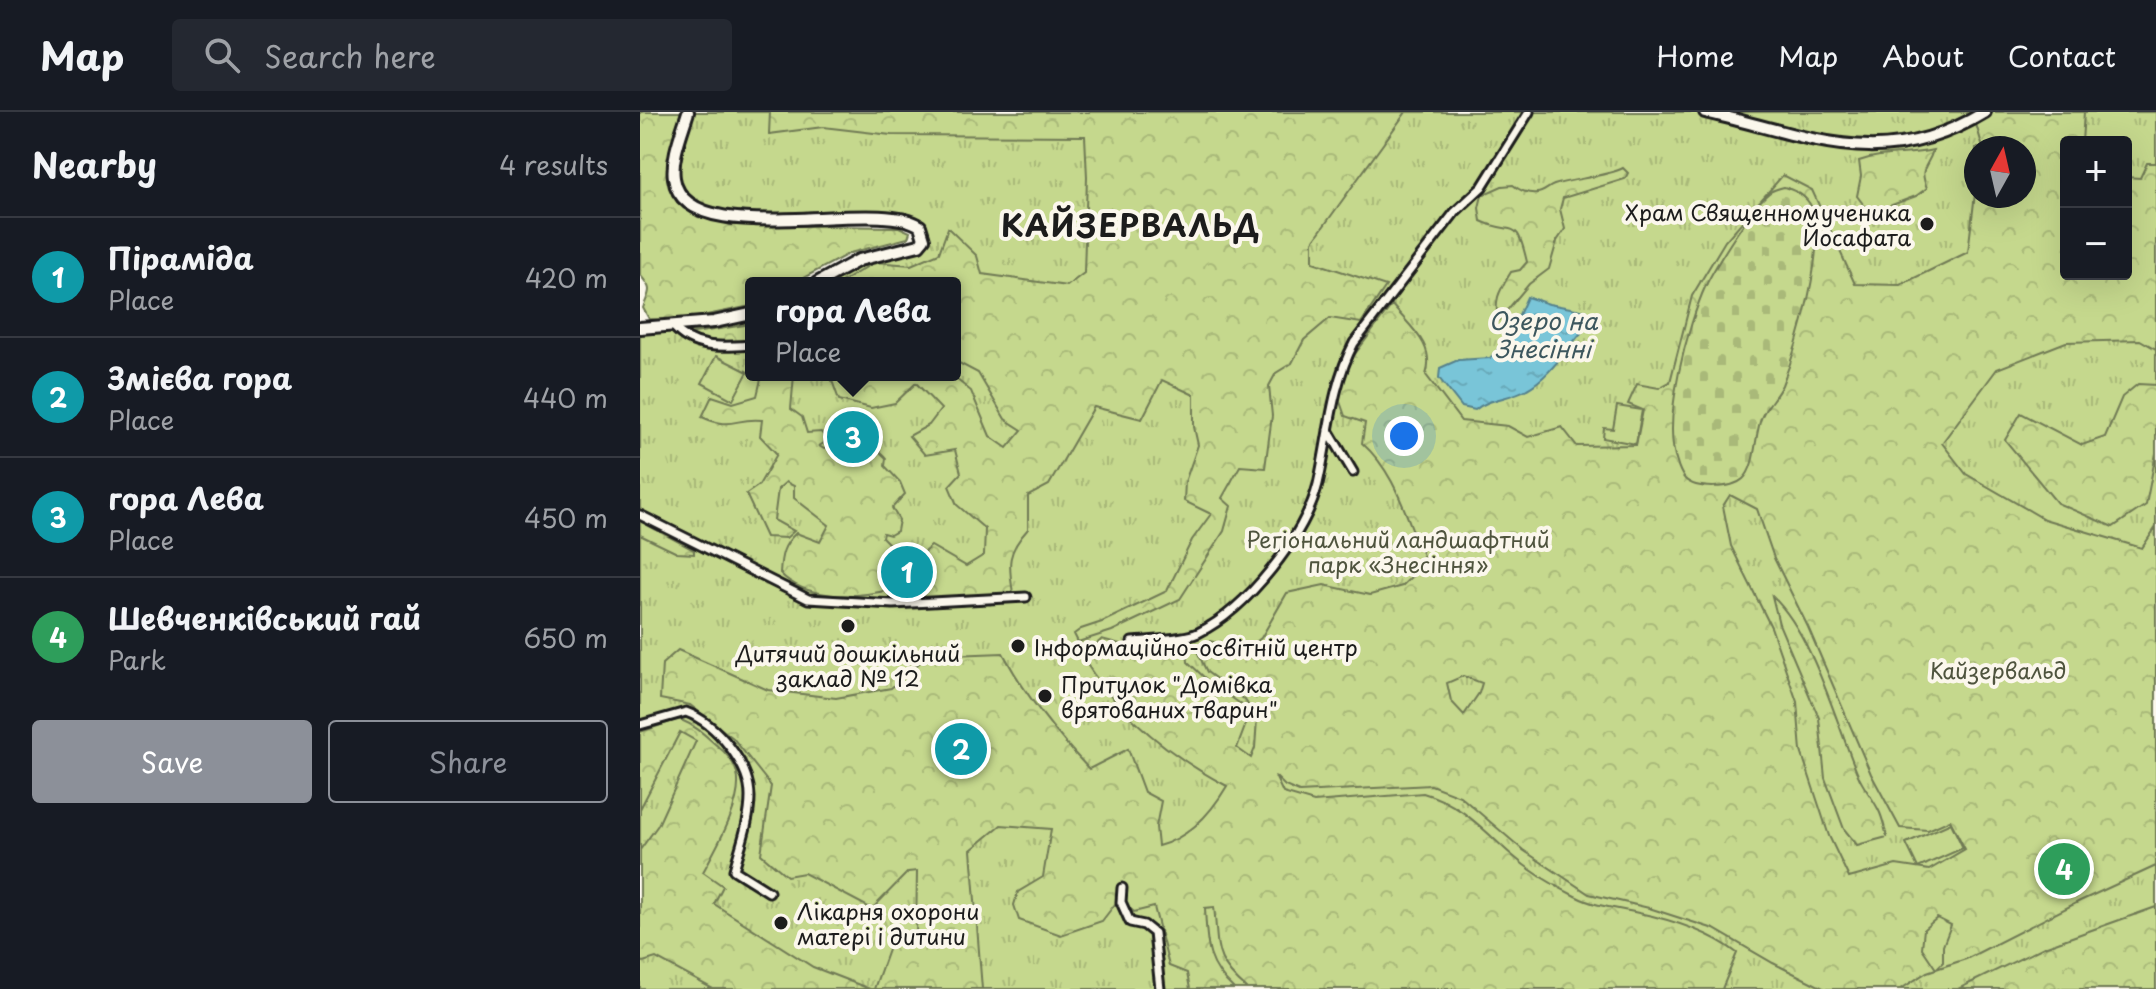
<!DOCTYPE html>
<html lang="en">
<head>
<meta charset="utf-8">
<style>
	body { margin:0; font-family:"Playpen Sans",sans-serif; background:#242831; color:#f1f3f6 }
	.controls { position:absolute; right:24px; top:24px; display:grid; overflow:hidden; border-radius:8px; box-shadow:0 8px 32px #0002 }
	.controls button { width:72px; height:72px; display:grid; place-items:center; padding:0; border:0; border-bottom:2px solid #363941; background:#171b24; color:#f1f3f6; font:40px sans-serif }
	.compass { position:absolute; left:1324px; top:24px; width:72px; height:72px; border-radius:50%; background:#171b24; box-shadow:0 8px 32px #0002; rotate:8deg }
	.you { position:absolute; left:764px; top:324px; width:28px; height:28px; margin:-20px; border:6px solid #fff; border-radius:50%; background:#1a73e8; box-shadow:0 0 0 12px #1a73e833 }
	.badge { display:grid; place-items:center; width:52px; height:52px; border-radius:50%; background:#8c9099; color:#fff; font-size:26px; font-weight:700 }
	.pin { position:absolute; translate:-50% -50%; border:4px solid #fff; box-shadow:0 2px 8px #0006 }
	.popup { position:absolute; left:105px; top:165px; width:216px; height:104px; box-sizing:border-box; display:grid; place-content:center; border-radius:8px; background:#171b24; filter:drop-shadow(0 2px 6px #0005); font-size:26px; white-space:nowrap; color:#9ea1a6 }
	.popup b { font-size:30px; color:#f1f3f6 }
	.popup::after { content:''; position:absolute; left:50%; top:100%; margin-left:-16px; border:16px solid transparent; border-top-color:#171b24 }
	.list { margin:0; padding:0; list-style:none }
	h2 { display:flex; justify-content:space-between; align-items:center; height:104px; margin:0; padding:0 32px; font-size:34px }
	h2 small { font-size:26px; font-weight:400; color:#9ea1a6 }
	.list li { display:grid; grid-template-columns:52px 1fr auto; gap:24px; align-items:center; box-sizing:border-box; height:120px; padding:0 32px; border-top:2px solid #363941 }
	.list b { display:block; font-size:30px; white-space:nowrap }
	.list p { margin:0; font-size:26px; white-space:nowrap; color:#9ea1a6 }
	.list em { font-size:26px; font-style:normal; color:#9ea1a6 }
	.actions { display:flex; gap:16px; padding:24px 32px }
	.actions a { flex:1; padding:18px 0; border:2px solid #8c9099; border-radius:8px; text-align:center; font-size:28px; color:#8c9099 }
	.actions .main { background:#8c9099; color:#fff }
	.icon { flex:none; width:44px; height:44px; fill:none; stroke:currentColor; stroke-width:2; stroke-linecap:round; stroke-linejoin:round }
	.map { position:relative; flex:none; width:1516px; height:877px; overflow:hidden }
	header { display:flex; align-items:center; gap:48px; box-sizing:border-box; height:112px; padding:0 40px; background:#171b24; border-bottom:2px solid #363941 }
	header strong { font-size:38px }
	nav { display:flex; gap:44px; margin-inline-start:auto; font-size:28px }
	.search { width:560px; height:72px; background:#242831; display:flex; align-items:center; gap:20px; box-sizing:border-box; padding:0 28px; border-radius:8px; color:#9ea1a6; font-size:30px }
	main { display:flex }
	aside { flex:1; background:#171b24 }
	.map>svg:first-child { display:block }
</style>
</head>
<body>
<header>
<strong>Map</strong>
<div class="search"><svg class="icon" aria-label="search" viewBox="0 0 24 24"><circle cx="10" cy="10" r="6"/><path d="M15 15l6 6"/></svg>Search here</div>
<nav><a>Home</a><a>Map</a><a>About</a><a>Contact</a></nav>
</header>
<main>
<aside>
<h2>Nearby<small>4 results</small></h2>
<ul class="list">
<li><span class="badge" style="background:#0f9aa8">1</span><div><b>Піраміда</b><p>Place</p></div><em>420 m</em></li>
<li><span class="badge" style="background:#0f9aa8">2</span><div><b>Змієва гора</b><p>Place</p></div><em>440 m</em></li>
<li><span class="badge" style="background:#0f9aa8">3</span><div><b>гора Лева</b><p>Place</p></div><em>450 m</em></li>
<li><span class="badge" style="background:#2e9e5b">4</span><div><b>Шевченківський гай</b><p>Park</p></div><em>650 m</em></li>
</ul>
<div class="actions"><a class="main">Save</a><a>Share</a></div>
</aside>
<div class="map">
<svg width="1516" height="877" viewBox="0 0 1516 877">
	<defs>
		<pattern id="grass-tufts" width="24" height="20" patternUnits="userSpaceOnUse" patternTransform="scale(2)"><rect width="24" height="20" fill="#c5d88d"/><path d="M3 7l-1-3M5 7V3M7 7l1-3M15 17l-1-3M17 17v-4M19 17l1-3" fill="none" stroke="#a9b979"/></pattern>
		<pattern id="forest-crowns" width="20" height="18" patternUnits="userSpaceOnUse" patternTransform="scale(2)"><rect width="20" height="18" fill="#c5d88d"/><path d="M2 6a3 3 0 1 1 6 0M12 15a3 3 0 1 1 6 0" fill="none" stroke="#a9b979"/></pattern>
		<pattern id="cemetery-stones" width="16" height="16" patternUnits="userSpaceOnUse" patternTransform="scale(2)"><rect width="16" height="16" fill="#c5d88d"/><path d="M2 7V4a2 2 0 0 1 4 0v3zM10 15v-3a2 2 0 0 1 4 0v3z" fill="#a9b979"/></pattern>
		<pattern id="water-ripples" width="26" height="14" patternUnits="userSpaceOnUse" patternTransform="scale(2)"><rect width="26" height="14" fill="#79c5d8"/><path d="M2 4q2-2 4 0t4 0M15 11q2-2 4 0t4 0" fill="none" stroke="#68a9b9"/></pattern>
	</defs>
	<rect width="100%" height="100%" fill="#fbf7ec"/>
	<filter id="ink" filterUnits="userSpaceOnUse"><feTurbulence type="fractalNoise" baseFrequency=".0125" numOctaves="2"/><feDisplacementMap in="SourceGraphic" scale="16" xChannelSelector="R" yChannelSelector="G"/><feConvolveMatrix kernelMatrix="1 2 1 2 8 2 1 2 1" color-interpolation-filters="sRGB"/></filter>
	<g filter="url(#ink)">
		<!-- grass -->
		<path fill="url(#grass-tufts)" stroke="#707a54" stroke-width="2" fill-rule="evenodd" d="M51 0H1516V877H0V218L111 205V263H315V171H185C204 160 223 149 246 144 255 143 267 144 276 140 288 134 290 119 280 111 265 98 239 103 221 103 185 104 48 115 38 71 33 49 45 22 51 0ZM1426 30H1486V162H1426ZM1336 36H1384V84H1336Z"/>
		<!-- forest -->
		<path fill="url(#forest-crowns)" stroke="#707a54" stroke-width="2" fill-rule="evenodd" d="M0 0H44L28 52 30 72 37 90 58 105 73 107 90 113 259 115 270 120 268 126 210 141 154 171H111V194L37 209 9 207 3 196C9 179 14 179 0 163Z
			M130 0H766L673 129V150L746 174 721 211 690 206 664 228 652 251 636 261 629 274 632 304 625 356 600 354 582 386 591 394 584 419 540 487 472 519 438 530 434 522 441 517 462 510 527 479 552 428 571 402 544 389 545 370 558 333 554 315V283L522 268 502 307 454 295 409 373 388 384V417C367 440 368 451 373 481L255 488 258 462 291 434 326 454 344 443 345 417 317 393 309 374 321 361 315 338 285 343 269 324 289 313 301 297 276 271 255 291 231 296 199 288 190 263H311L331 279 350 324 367 336 382 318 365 307 338 261 315 249V171H200L235 150 271 153 299 141 308 116 337 144 342 162 427 174 444 161 447 65 445 24 251 23 183 15 129 22Z
			M1351 0H1444L1442 30H1426V162H1486V65L1500 66 1507 51H1516V237L1500 228 1426 230 1357 257 1302 331 1326 362 1404 407 1502 436 1516 415V754L1440 789 1326 847 1287 860 1261 877H1185L1133 851 1074 817 1009 796 949 782 883 738 820 684 791 673 659 680 645 674 635 664 643 681 674 690 783 681C822 692 843 718 873 744 890 759 915 774 935 784 954 794 974 796 994 800 1029 807 1069 819 1097 841L1082 877H607C572 847 579 836 574 795L565 796C567 832 566 852 594 877H550L547 861 529 854 514 795 494 800 479 787 462 809 421 823 379 808 374 793 378 780 403 765 411 717 361 713 331 738 342 877H234L249 835 276 826 277 759 268 760 232 797 164 761 147 764 121 742 131 674 93 626 50 593 20 587 22 552 38 538 128 578 196 586 251 576 287 544 363 541C385 583 417 623 449 657L488 637 504 680 521 689 516 715 518 734C549 726 571 701 587 674 528 643 478 602 442 545L462 527 491 535 526 530 547 537 548 550 567 568 602 593 606 612 597 636 611 646 615 636 617 607 605 588 567 560 556 537 570 529 605 538 621 526 647 481 684 473 730 483 762 474 786 450C766 408 758 363 722 331L725 311 705 304 698 284 712 246 752 193C770 215 796 233 786 263L821 309 868 314 888 325 922 315 937 334 996 333 1003 298 988 292 997 272 1019 276 1030 270 1052 184 1085 129 1143 63 1172 78 1215 172 1260 173 1328 140 1336 73V84H1384V36H1343L1336 12ZM1090 383 1117 397 1134 446 1168 515 1231 662 1260 716 1288 718 1310 708 1325 737 1289 758 1256 753 1209 766 1189 724 1161 639 1157 590 1131 515 1091 434 1083 394ZM823 564 842 571 839 581 824 603 811 589 807 571Z
			M1293 38C1288 56 1278 55 1287 76L1276 84 1249 94 1244 105H1233L1217 84 1221 64 1219 49C1243 40 1268 44 1293 38Z
			M983 56 988 61 985 67 923 86 920 97 925 117 917 129 909 157 889 172 858 209C854 186 859 180 871 160L880 158 887 150C876 103 875 125 841 109L839 96 842 83 862 74 873 73C879 78 888 82 897 81 903 81 908 75 914 73 933 67 968 64 983 56Z
			M111 212V228L66 230 48 222Z
			M122 263H154L151 297 162 305 167 321 181 320 186 326 184 331 179 334 184 337C202 329 233 329 246 346L245 354 260 370 265 382 252 396 259 408 257 419 250 423 243 421 242 425 252 435V449L237 460 244 462 249 478C215 486 165 488 140 461 141 443 143 433 156 421L180 430 189 413 154 386V374L146 370 138 377 134 408 154 419 146 426 126 425 106 382 119 373 137 342 120 324 122 308C95 305 93 319 62 305L72 284 93 291 117 284Z
			M1498 272 1516 273V341L1506 393 1473 415 1417 391 1365 328 1381 301 1442 333 1465 325 1482 285Z
			M0 409 54 438V442L37 441 0 423Z
			M1132 484C1173 522 1196 611 1218 663 1223 676 1234 687 1240 701 1243 708 1245 717 1247 725L1217 733 1204 717 1185 666 1179 606 1139 512Z
			M39 607C54 613 63 621 75 632 84 639 94 649 97 661 104 689 76 736 63 760L83 774 74 792 173 855 230 877H73L16 846 3 850 0 848V738L18 713 56 629 40 620 0 697V620Z
			M1516 795V877H1318L1404 835Z"/>
		<!-- cemetery -->
		<path fill="url(#cemetery-stones)" stroke="#707a54" stroke-width="2" d="M1144 75C1156 79 1166 83 1172 96 1188 132 1157 236 1142 273 1137 284 1127 293 1122 304 1114 322 1117 354 1103 367 1092 377 1056 378 1045 367 1042 364 1038 355 1037 350 1021 310 1048 212 1066 173 1076 153 1115 89 1132 79 1136 77 1140 76 1144 75Z"/>
		<!-- garden -->
		<path fill="#c5d88d" stroke="#707a54" stroke-width="2" d="M76 244 108 260 93 288 62 271Z
			M977 294 1002 298 996 332 963 326 964 316 973 317Z
			M1311 711 1323 736 1278 756 1266 731Z
			M1297 806 1311 813 1303 834V850L1296 857 1282 836 1284 817Z"/>
		<!-- water -->
		<path fill="url(#water-ripples)" stroke="#54818d" stroke-width="2" d="M887 185 909 192 947 199V212L941 221C925 239 909 265 887 277 870 287 849 286 835 298L822 295 799 266 800 256 818 248 850 246 868 227Z"/>
		<g fill="none" stroke-linecap="round" stroke-linejoin="round">
			<!-- street casing -->
			<g stroke="#1c1c1c" stroke-width="13">
				<path id="street" d="M33 214C53 238 82 235 111 233
					M688 318 713 360
					M0 403 168 487 253 492 386 485
					M492 530C510 528 543 528 558 521 607 497 665 424 678 372 689 324 691 275 714 231L815 100 842 75 889 0
					M0 613 46 600C76 611 110 652 110 685 110 709 100 735 94 758L129 780
					M482 776 481 790 490 810 504 813 514 821 520 877"/>
			</g>
			<!-- secondary casing -->
			<g stroke="#1c1c1c" stroke-width="16">
				<path id="secondary" d="M48 0C42 20 31 46 34 66 44 142 236 84 280 114L284 127 279 133 219 148 177 171
					M1065 0C1170 24 1242 63 1345 0
					M0 216 74 210 111 202"/>
			</g>
			<!-- street -->
			<use href="#street" stroke="#fbf7ec" stroke-width="7"/>
			<!-- secondary -->
			<use href="#secondary" stroke="#fbf7ec" stroke-width="10"/>
		</g>
	</g>
	<!-- markers -->
	<g fill="#1c1c1c" stroke="#fbf7ec" stroke-width="3">
		<circle cx="1287" cy="112" r="8"/>
		<circle cx="208" cy="514" r="8"/>
		<circle cx="378" cy="534" r="8"/>
		<circle cx="405" cy="584" r="8"/>
		<circle cx="141" cy="811" r="8"/>
	</g>
	<g text-anchor="middle" dominant-baseline="central" stroke-width="8" stroke-linejoin="round" paint-order="stroke">
		<!-- poi labels -->
		<g font-size="22" fill="#1c1c1c" stroke="#fbf7ec" text-anchor="start">
			<text x="1271" y="99" text-anchor="end">Храм Священномученика<tspan x="1271" dy="25">Йосафата</tspan></text>
			<text x="394" y="534">Інформаційно-освітній центр</text>
			<text x="208" y="540" text-anchor="middle">Дитячий дошкільний<tspan x="208" dy="25">заклад № 12</tspan></text>
			<text x="421" y="571">Притулок "Домівка<tspan x="421" dy="25">врятованих тварин"</tspan></text>
			<text x="157" y="798">Лікарня охорони<tspan x="157" dy="25">матері і дитини</tspan></text>
		</g>
		<!-- park labels -->
		<g font-size="22" fill="#4f543e" stroke="#fbf7ec">
			<text x="758" y="426">Регіональний ландшафтний<tspan x="758" dy="25">парк «Знесіння»</tspan></text>
			<text x="1358" y="557">Кайзервальд</text>
		</g>
		<!-- water labels -->
		<g font-size="24" font-style="italic" fill="#3d575e" stroke="#fbf7ec">
			<text x="903" y="208">Озеро на<tspan x="903" dy="28">Знесінні</tspan></text>
		</g>
		<!-- district labels -->
		<g font-size="30" font-weight="bold" letter-spacing="2" fill="#1c1c1c" stroke="#fbf7ec">
			<text x="491" y="112">КАЙЗЕРВАЛЬД</text>
		</g>
	</g>
</svg>
<div class="controls">
<button>+</button>
<button>−</button>
</div>
<svg class="compass" viewBox="-18 -18 36 36"><path d="M0-13l5 13h-10z" fill="#e53935"/><path d="M0 13l5-13h-10z" fill="#9ea1a6"/></svg>
<div class="you"></div>
<div class="pin badge" style="left:267px;top:460px;background:#0f9aa8">1</div>
<div class="pin badge" style="left:321px;top:637px;background:#0f9aa8">2</div>
<div class="pin badge" style="left:213px;top:325px;background:#0f9aa8">3</div>
<div class="popup"><b>гора Лева</b>Place</div>
<div class="pin badge" style="left:1424px;top:757px;background:#2e9e5b">4</div>
</div>
</main>
</body>
</html>
